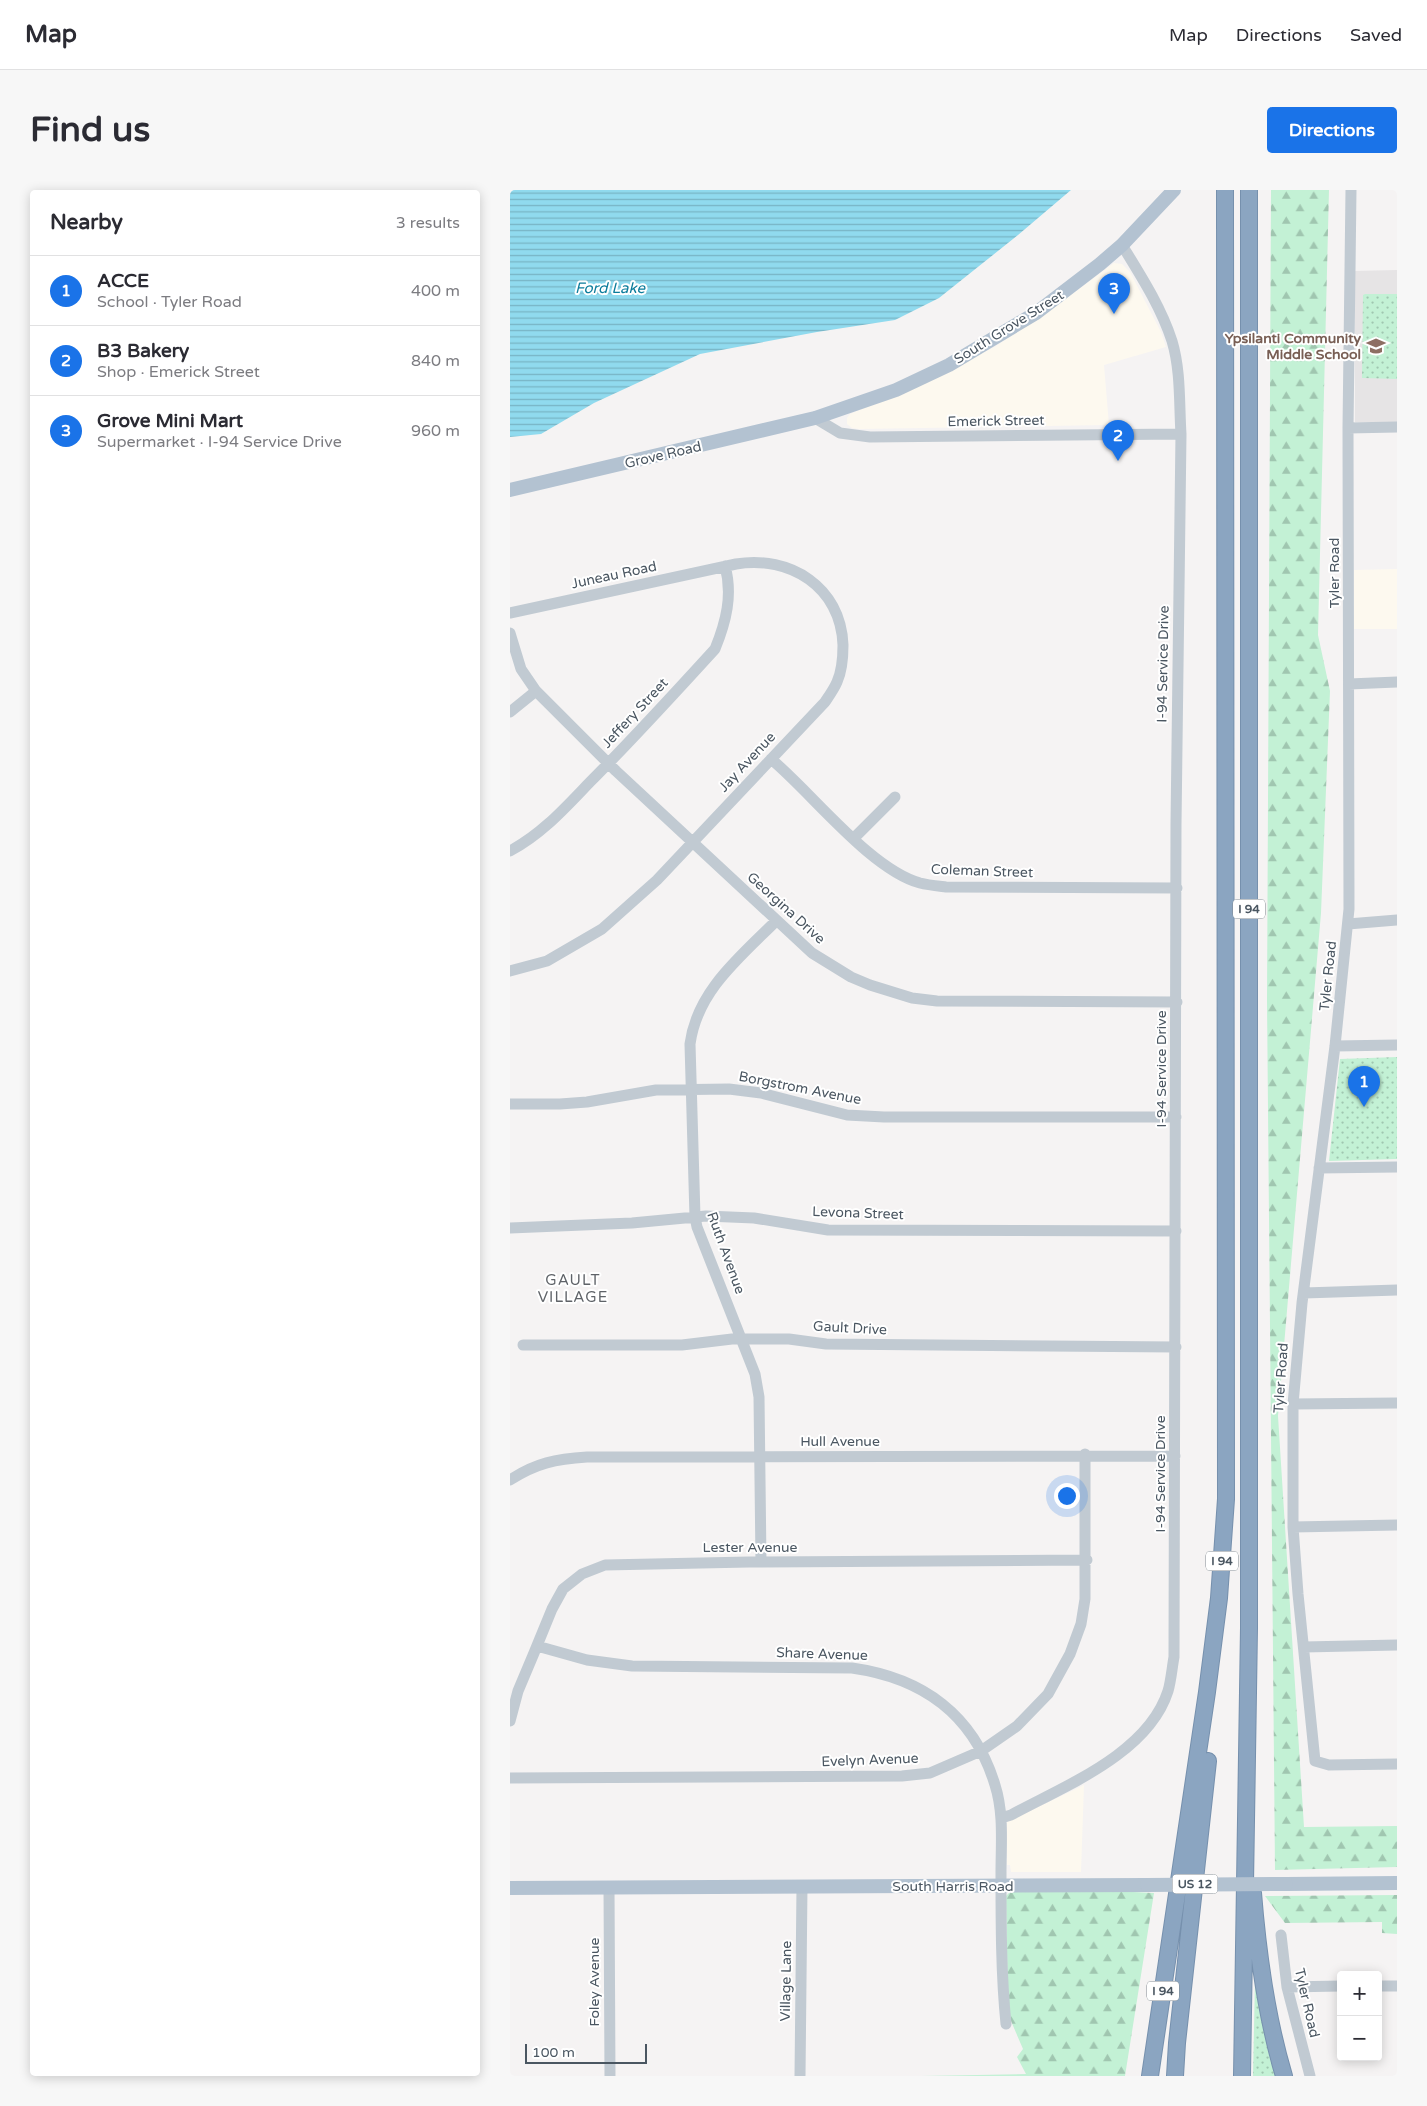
<!DOCTYPE html>
<html lang="en">
<head>
<meta charset="utf-8">
<style>
	body { margin:0; font-family:"Varela Round",sans-serif; background:#f7f7f7; color:#2b2b33 }
	.controls { position:absolute; right:15px; bottom:15px; display:grid; overflow:hidden; border-radius:5px; box-shadow:0 2px 12px #0003 }
	.controls button { width:45px; height:45px; display:grid; place-items:center; padding:0; border:0; border-bottom:1px solid #e1e1e2; background:#fff; color:#2b2b33; font:25px sans-serif }
	.scale { position:absolute; left:15px; bottom:12px; width:122px; box-sizing:border-box; padding-left:5px; border:2px solid #4a5661; border-top:0; font-size:14px; line-height:18px; white-space:nowrap; color:#4a5661; -webkit-text-stroke:4px #fff; paint-order:stroke }
	.you { position:absolute; left:556px; top:1305px; width:18px; height:18px; margin:-12px; border:4px solid #fff; border-radius:50%; background:#1a73e8; box-shadow:0 0 0 8px #1a73e833 }
	.badge { display:grid; place-items:center; width:32px; height:32px; border-radius:50%; background:#1a73e8; color:#fff; font-size:16px; font-weight:700 }
	.pin { position:absolute; translate:-50% -41px; filter:drop-shadow(0 1px 2px #0008) }
	.pin::after { content:''; position:absolute; top:26px; width:18px; height:15px; background:inherit; clip-path:polygon(0 0,100% 0,50% 100%) }
	.list { margin:0; padding:0; list-style:none }
	h2 { display:flex; justify-content:space-between; align-items:center; height:65px; margin:0; padding:0 20px; font-size:21px }
	h2 small { font-size:16px; font-weight:400; color:#7c7c81 }
	.list li { display:grid; grid-template-columns:32px 1fr auto; gap:15px; align-items:center; box-sizing:border-box; height:70px; padding:0 20px; border-top:1px solid #e1e1e2 }
	.list b { display:block; font-size:19px; white-space:nowrap }
	.list p { margin:0; font-size:16px; white-space:nowrap; color:#7c7c81 }
	.list em { font-size:16px; font-style:normal; color:#7c7c81 }
	.map { position:relative; flex:none; width:887px; height:1886px; overflow:hidden; border-radius:5px }
	header { display:flex; align-items:center; gap:30px; box-sizing:border-box; height:70px; padding:0 25px; background:#fff; border-bottom:1px solid #e1e1e2 }
	header strong { font-size:24px }
	nav { display:flex; gap:28px; margin-inline-start:auto; font-size:18px }
	.intro { display:flex; align-items:center; justify-content:space-between; box-sizing:border-box; height:120px; padding:0 30px }
	h1 { margin:0; font-size:35px }
	.button { padding:12px 22px; border-radius:5px; background:#1a73e8; color:#fff; font-size:18px; font-weight:700 }
	main { display:flex; gap:30px; padding:0 30px }
	aside { flex:1; background:#fff; border-radius:5px; box-shadow:0 2px 12px #0003 }
	.map>svg:first-child { display:block }
</style>
</head>
<body>
<header>
<strong>Map</strong>
<nav><a>Map</a><a>Directions</a><a>Saved</a></nav>
</header>
<div class="intro"><h1>Find us</h1><a class="button">Directions</a></div>
<main>
<aside>
<h2>Nearby<small>3 results</small></h2>
<ul class="list">
<li><span class="badge">1</span><div><b>ACCE</b><p>School · Tyler Road</p></div><em>400 m</em></li>
<li><span class="badge">2</span><div><b>B3 Bakery</b><p>Shop · Emerick Street</p></div><em>840 m</em></li>
<li><span class="badge">3</span><div><b>Grove Mini Mart</b><p>Supermarket · I-94 Service Drive</p></div><em>960 m</em></li>
</ul>
</aside>
<div class="map">
<svg width="887" height="1886" viewBox="0 0 887 1886">
	<defs>
		<pattern id="grass-dots" width="8" height="8" patternUnits="userSpaceOnUse" patternTransform="scale(1.25)"><rect width="8" height="8" fill="#c3f1d5"/><path d="M2 2h.1M6 6h.1" fill="none" stroke="#a0c6b0" stroke-width="1.8" stroke-linecap="round"/></pattern>
		<pattern id="forest-firs" width="22" height="20" patternUnits="userSpaceOnUse" patternTransform="scale(1.25)"><rect width="22" height="20" fill="#c3f1d5"/><path d="M5 1l3.5 6h-7zM16 11l3.5 6h-7z" fill="#a0c6b0"/></pattern>
		<pattern id="water-rules" width="6" height="5" patternUnits="userSpaceOnUse" patternTransform="scale(1.25)"><rect width="6" height="5" fill="#90daee"/><path d="M0 2.5h6" fill="none" stroke="#78b4c4"/></pattern>
	</defs>
	<rect width="100%" height="100%" fill="#f5f3f3"/>
	<!-- commercial -->
	<path fill="#fdf9ef" d="M604 73 612 74 620 82 651 142 656 157 594 175 599 235 349 239 342 238 337 234V228L340 224 416 193 486 156 549 114Z
		M887 379V439H844V380Z
		M574 1595 571 1682H501L500 1675H497V1632Z"/>
	<!-- education -->
	<path fill="#e6e4e5" d="M887 80V232H845V81Z"/>
	<!-- grass -->
	<path fill="url(#grass-dots)" d="M855 104H887V189L852 188 853 105Z
		M887 867V969L819 971 830 869Z
		M745 1790 768 1886H743Z"/>
	<!-- forest -->
	<path fill="url(#forest-firs)" d="M761 0H819L808 445 820 501 811 723 768 1226 794 1637 887 1636V1677L765 1680 757 811Z
		M582 1700 644 1703 615 1886H411L516 1884 507 1867 513 1859 501 1831 498 1816 496 1706 500 1702Z
		M887 1705V1744L872 1743V1732L775 1733 755 1706Z"/>
	<!-- water -->
	<path fill="url(#water-rules)" d="M0 0H561L508 45 429 108 385 130 307 142 190 164 84 213 31 244 0 247Z"/>
	<g fill="none" stroke-linecap="round" stroke-linejoin="round">
		<!-- highway casing -->
		<g stroke="#7690ad" stroke-width="18">
			<path id="highway" d="M743 1703C748 1766 756 1826 774 1886
				M640 1886 697 1502 709 1408 716 1309 715 0
				M665 1886 667 1853 698 1571
				M732 1886 739 1438V0"/>
		</g>
		<!-- minor -->
		<path stroke="#c1cad2" stroke-width="11" d="M841 0 838 238 839 719 825 856 792 1113 783 1214V1337L788 1404 805 1571 819 1575 887 1574
			M305 228 330 243 360 247 671 244
			M838 238 887 237
			M0 423 226 374C280 365 331 397 333 455 333 467 332 481 327 492 324 499 319 506 315 512L147 690 92 739 37 771 0 781
			M0 443 11 479 26 501 106 581 302 763 341 787 360 795 402 808 427 811 667 812
			M839 494 887 492
			M0 522 26 501
			M261 569C302 603 360 679 410 693 418 695 428 696 436 697L667 698
			M344 648 385 607
			M0 661C32 644 55 618 80 592 123 549 164 504 205 459 216 432 223 405 215 376
			M838 734 887 730
			M825 856 887 855
			M0 914H50L77 912 146 900 219 899 251 903 337 925 374 927H666
			M809 978 887 977
			M0 1038 122 1033 196 1026 244 1028 318 1040 666 1041
			M794 1103 887 1100
			M13 1155H172L222 1149H279L316 1154 666 1157
			M783 1214 887 1213
			M0 1290C26 1273 46 1269 77 1267L665 1266
			M783 1337 887 1335
			M251 1372 249 1207 245 1184 187 1037 185 1027 180 854C187 801 230 767 266 731
			M27 1456 77 1470 122 1476 342 1478C413 1488 464 1525 485 1595 494 1623 491 1654 491 1682 491 1733 491 1784 496 1834
			M794 1457 887 1455
			M0 1531 8 1501 24 1463 42 1419 53 1399 72 1384 95 1375 239 1372 577 1370
			M0 1588 392 1586 420 1583 471 1561 507 1536 538 1504 560 1464 571 1434 575 1409V1264
			M491 1628 501 1625C554 1596 638 1564 658 1501 661 1491 662 1478 664 1467L666 634 671 244C669 214 671 181 662 151 651 117 631 86 612 55
			M99 1697 100 1886
			M771 1745 777 1797 800 1886
			M868 1796H887
			M777 1797 831 1796
			M290 1886 292 1696"/>
		<!-- major -->
		<path stroke="#b3c2d1" stroke-width="14" d="M0 300 305 228 386 200 439 175 526 123 590 74 612 55 664 0
			M776 1694 887 1693
			M0 1698 637 1695"/>
		<!-- highway -->
		<use href="#highway" stroke="#8ba5c1" stroke-width="16"/>
		<!-- major-bridge -->
		<path stroke="#b3c2d1" stroke-width="14" d="M637 1695 776 1694"/>
	</g>
	<!-- icons -->
	<defs>
		<g id="school-bare" transform="scale(1.5)"><path d="M0-5L7-2L0 1L-7-2ZM-4 1L0 2.5L4 1V4Q0 6-4 4Z" fill="#8d6e63" stroke="#fff" stroke-width="2.5" paint-order="stroke"/></g>
	</defs>
	<g fill-rule="evenodd">
		<use href="#school-bare" x="866" y="156"/>
	</g>
	<g text-anchor="middle" dominant-baseline="central" stroke-width="4" stroke-linejoin="round" paint-order="stroke">
		<!-- shield labels -->
		<g fill="#fff" stroke="#808990" stroke-width="1">
			<rect x="723" y="709.5" width="32" height="19" rx="4"/>
			<rect x="696" y="1361.5" width="32" height="19" rx="4"/>
			<rect x="662.5" y="1684.5" width="45" height="19" rx="4"/>
			<rect x="637" y="1791.5" width="32" height="19" rx="4"/>
		</g>
		<g font-size="12" font-weight="bold" fill="#4a5661">
			<text x="739" y="719">I 94</text>
			<text x="712" y="1371">I 94</text>
			<text x="685" y="1694">US 12</text>
			<text x="653" y="1801">I 94</text>
		</g>
		<!-- street labels -->
		<g font-size="14" fill="#4a5661" stroke="#fff">
			<text transform="translate(499 137) rotate(-32)">South Grove Street</text>
			<text transform="translate(486 231) rotate(-1)">Emerick Street</text>
			<text transform="translate(153 265) rotate(-13)">Grove Road</text>
			<text transform="translate(824 383) rotate(-90)">Tyler Road</text>
			<text transform="translate(104 385) rotate(-12)">Juneau Road</text>
			<text transform="translate(653 474) rotate(-89)">I-94 Service Drive</text>
			<text transform="translate(125 523) rotate(-47)">Jeffery Street</text>
			<text transform="translate(237 572) rotate(-47)">Jay Avenue</text>
			<text transform="translate(472 681) rotate(2)">Coleman Street</text>
			<text transform="translate(276 718) rotate(42)">Georgina Drive</text>
			<text transform="translate(818 786) rotate(-84)">Tyler Road</text>
			<text transform="translate(651 879) rotate(-90)">I-94 Service Drive</text>
			<text transform="translate(290 898) rotate(11)">Borgstrom Avenue</text>
			<text transform="translate(348 1023) rotate(2)">Levona Street</text>
			<text transform="translate(216 1063) rotate(70)">Ruth Avenue</text>
			<text transform="translate(340 1138) rotate(3)">Gault Drive</text>
			<text transform="translate(771 1188) rotate(-86)">Tyler Road</text>
			<text x="330" y="1251">Hull Avenue</text>
			<text transform="translate(650 1284) rotate(-90)">I-94 Service Drive</text>
			<text x="240" y="1357">Lester Avenue</text>
			<text transform="translate(312 1464) rotate(2)">Share Avenue</text>
			<text transform="translate(360 1570) rotate(-2)">Evelyn Avenue</text>
			<text x="443" y="1696">South Harris Road</text>
			<text transform="translate(276 1791) rotate(-89)">Village Lane</text>
			<text transform="translate(84 1792) rotate(-90)">Foley Avenue</text>
			<text transform="translate(797 1813) rotate(77)">Tyler Road</text>
		</g>
		<!-- education labels -->
		<g font-size="14" font-weight="bold" fill="#785e54" stroke="#fff" text-anchor="end">
			<text x="851" y="148">Ypsilanti Community<tspan x="851" dy="16">Middle School</tspan></text>
		</g>
		<!-- water labels -->
		<g font-size="15" font-style="italic" fill="#0c7c9b" stroke="#fff">
			<text x="100" y="98">Ford Lake</text>
		</g>
		<!-- neighbourhood labels -->
		<g font-size="15" letter-spacing="1" fill="#5f6368" stroke="#fff">
			<text x="63" y="1090">GAULT<tspan x="63" dy="17">VILLAGE</tspan></text>
		</g>
	</g>
</svg>
<div class="controls">
<button>+</button>
<button>−</button>
</div>
<div class="scale">100 m</div>
<div class="you"></div>
<div class="pin badge" style="left:854px;top:917px">1</div>
<div class="pin badge" style="left:608px;top:271px">2</div>
<div class="pin badge" style="left:604px;top:124px">3</div>
</div>
</main>
</body>
</html>
